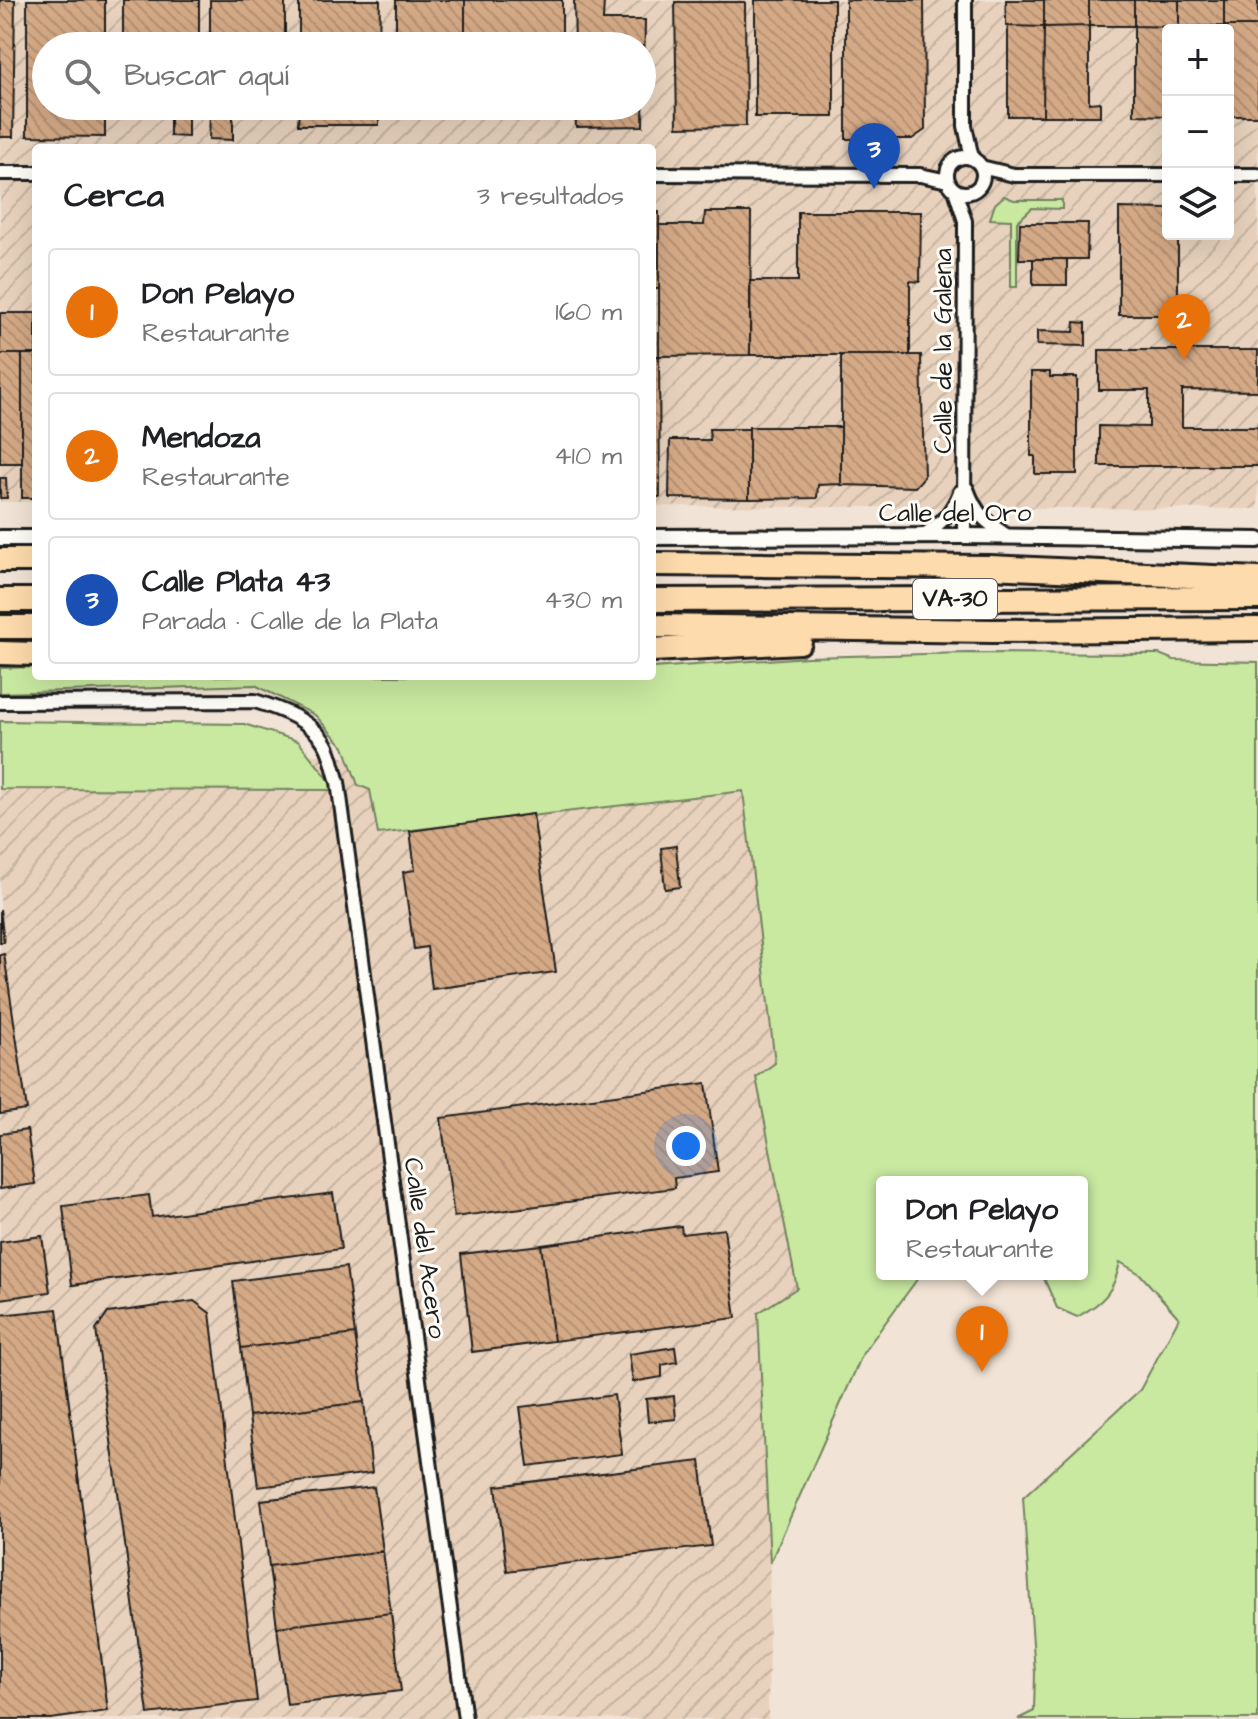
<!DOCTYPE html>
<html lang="es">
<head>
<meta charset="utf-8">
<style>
	body { margin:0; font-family:"Architects Daughter",sans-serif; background:#f6f6f6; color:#202124 }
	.controls { position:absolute; right:24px; top:24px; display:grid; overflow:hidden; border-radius:8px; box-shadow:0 8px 32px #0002 }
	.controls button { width:72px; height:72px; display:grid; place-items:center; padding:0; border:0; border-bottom:2px solid #e0e0e0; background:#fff; color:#202124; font:40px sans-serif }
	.you { position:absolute; left:686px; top:1146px; width:28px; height:28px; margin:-20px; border:6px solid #fff; border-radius:50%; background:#1a73e8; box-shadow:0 0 0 12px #1a73e833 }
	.badge { display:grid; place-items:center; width:52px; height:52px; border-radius:50%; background:#0b8043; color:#fff; font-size:26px; font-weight:700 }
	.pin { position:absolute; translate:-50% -66px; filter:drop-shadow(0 2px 4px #0008) }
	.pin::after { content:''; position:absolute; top:42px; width:28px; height:24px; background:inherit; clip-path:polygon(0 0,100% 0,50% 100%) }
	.popup { position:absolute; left:876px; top:1176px; width:212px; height:104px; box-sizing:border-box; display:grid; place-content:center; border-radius:8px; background:#fff; filter:drop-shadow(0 2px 6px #0005); font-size:26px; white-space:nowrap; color:#757577 }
	.popup b { font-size:30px; color:#202124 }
	.popup::after { content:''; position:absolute; left:50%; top:100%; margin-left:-16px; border:16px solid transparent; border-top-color:#fff }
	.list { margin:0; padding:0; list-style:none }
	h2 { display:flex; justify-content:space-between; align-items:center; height:104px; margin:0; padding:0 32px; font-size:34px }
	h2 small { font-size:26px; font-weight:400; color:#757577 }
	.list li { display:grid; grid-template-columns:52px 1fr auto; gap:24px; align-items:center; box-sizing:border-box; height:128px; margin:0 16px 16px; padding:0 16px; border:2px solid #e0e0e0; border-radius:8px }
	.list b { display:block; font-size:30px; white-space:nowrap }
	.list p { margin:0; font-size:26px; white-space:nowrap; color:#757577 }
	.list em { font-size:26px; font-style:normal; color:#757577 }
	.icon { flex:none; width:44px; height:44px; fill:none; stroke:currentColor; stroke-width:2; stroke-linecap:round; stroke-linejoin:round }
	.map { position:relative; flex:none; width:1258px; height:1719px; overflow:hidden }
	.search { position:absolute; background:#fff; box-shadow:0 8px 32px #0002; left:32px; top:32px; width:624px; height:88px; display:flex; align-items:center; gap:20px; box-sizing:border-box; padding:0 28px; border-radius:44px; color:#757577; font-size:30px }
	.panel { position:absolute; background:#fff; box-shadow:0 8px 32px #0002; left:32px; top:144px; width:624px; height:536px; border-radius:8px }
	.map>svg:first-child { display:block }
</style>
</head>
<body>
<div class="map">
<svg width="1258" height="1719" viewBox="0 0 1258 1719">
	<defs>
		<pattern id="industrial-furrows" width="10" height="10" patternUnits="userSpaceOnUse" patternTransform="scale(2)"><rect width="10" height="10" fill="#e8d2bd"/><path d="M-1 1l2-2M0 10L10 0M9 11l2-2" fill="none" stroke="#c6b4a2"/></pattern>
		<pattern id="building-back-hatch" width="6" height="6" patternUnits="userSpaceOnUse" patternTransform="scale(2)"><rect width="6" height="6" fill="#d4a986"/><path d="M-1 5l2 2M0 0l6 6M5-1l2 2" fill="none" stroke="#b59173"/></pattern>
	</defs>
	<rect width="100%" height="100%" fill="#f1e3d5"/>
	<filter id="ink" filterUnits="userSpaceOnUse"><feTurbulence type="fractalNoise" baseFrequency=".0125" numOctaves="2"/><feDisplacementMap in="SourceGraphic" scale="16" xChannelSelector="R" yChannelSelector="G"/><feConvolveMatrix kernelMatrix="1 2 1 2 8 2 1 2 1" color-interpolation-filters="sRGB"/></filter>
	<g filter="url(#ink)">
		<!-- industrial -->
		<path fill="url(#industrial-furrows)" fill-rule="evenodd" d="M0 0H1258V509L652 506V148H36V502H0ZM1168 30H1228V234H1168ZM46 46H642V106H46Z
			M0 729 744 790 775 1063 756 1078 797 1288 758 1313 770 1532 768 1719H0Z"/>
		<!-- green -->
		<path fill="#c9e9a1" stroke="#72825e" stroke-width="2" d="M1004 196 1014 200H1062V209L1032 208 1017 222V287H1011V220L990 219 995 204Z
			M968 653 1159 654 1174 660 1258 662V1719H1018L1034 1711 1035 1673 1023 1497 1140 1390 1179 1318 1140 1274 1120 1262C1114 1292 1104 1302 1077 1317L1057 1308 1042 1274H1082V1182H882V1274H921L863 1353 770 1563 758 1313 797 1288 756 1077 775 1063 743 791 378 834 370 790 358 785 344 747 315 715 255 685 0 693V668L36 667V676H652V668L808 657Z
			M0 721 244 724 298 741 337 790 0 789Z"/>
		<!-- building -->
		<path fill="url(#building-back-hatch)" stroke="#1c1c1c" stroke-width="2" d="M0 0H15L13 137H0Z
			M27 0H105V46H46V106H105V137L27 136Z
			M123 0H199V46H123Z
			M210 0H285V46H210Z
			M299 0H380L379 46H299Z
			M396 0H465V46H396Z
			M465 0H562V46H465Z
			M574 0H611L604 1 603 20H645L643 126 576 127 575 106H642V46H575Z
			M755 0H834V117H755Z
			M846 0H924L925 130 912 139H846Z
			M1006 0H1044V27L1006 26Z
			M1044 0H1089V26L1044 27Z
			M1089 0H1134V26H1089Z
			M1134 0H1179V27L1134 26Z
			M1179 0H1224V26L1179 27Z
			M1224 0H1258V26H1224Z
			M675 2H745L746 126 677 127Z
			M1008 26 1044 27 1043 116H1008Z
			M1089 26V103L1100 102V116H1043L1044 27Z
			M1134 26 1179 27 1180 30H1168V116L1134 115Z
			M1224 26V30H1180L1179 27Z
			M1224 26H1258V116H1228V30H1224Z
			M210 106H285V114H210Z
			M299 106H379V125H298Z
			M396 106H465V107H396Z
			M465 106H562V107H465Z
			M170 109H188V137L170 136Z
			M210 114H233V140L209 139Z
			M1119 208 1168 209V234H1178V315H1119Z
			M652 212H659V289H652Z
			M705 212H751L750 355 659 356V225H704Z
			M798 212H921L920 282 910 281V355H750V281H798Z
			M1020 223H1088L1087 259H1019Z
			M1033 259H1067V285H1033Z
			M0 313H36V354H0Z
			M1075 322 1086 323V346L1037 345V331L1074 332Z
			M1099 350H1258V391L1182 390V427H1258V466H1099V426L1149 427V390H1099Z
			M0 354H22V463H0Z
			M22 354H36V498H22Z
			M841 355H921L924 477 915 487 841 485Z
			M652 356H659L660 497H652Z
			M1031 372H1050V377H1077V474H1035V456H1031Z
			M749 427H841V484L818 485 817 498 749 499Z
			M709 429H749V499L669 498 670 440H710Z
			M0 478H6L7 498H0Z
			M533 814 556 972 432 989 427 947 414 949 403 872 415 870 410 831Z
			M676 846 680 887 665 889 661 848Z
			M0 909 4 942H0Z
			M4 954 27 1110 0 1114V955Z
			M706 1083 718 1172 674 1178 675 1188 454 1217 441 1118Z
			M27 1130 35 1184 0 1189V1134Z
			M333 1193 341 1249 72 1285 63 1206 149 1195 152 1217Z
			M681 1226 682 1234 724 1229 736 1318 554 1341 541 1245Z
			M42 1236 50 1292 0 1299V1242Z
			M541 1245 554 1341 472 1352 461 1254Z
			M346 1267 355 1334 241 1348 233 1281Z
			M194 1301 210 1313 257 1701 148 1714 96 1330 108 1313Z
			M57 1309 108 1711 51 1719H0V1315Z
			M355 1334 364 1402 249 1416 241 1348Z
			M675 1347 677 1362 662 1365V1377L633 1382 629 1354Z
			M614 1395 622 1454 528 1466 520 1407Z
			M674 1396 676 1419 648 1422 646 1399Z
			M364 1402 372 1473 258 1487 249 1416Z
			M700 1461 711 1546 507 1571 496 1486Z
			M374 1487 383 1551 269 1566 261 1500Z
			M383 1551 391 1613 277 1627 269 1566Z
			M391 1613 401 1691 287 1705 277 1627Z"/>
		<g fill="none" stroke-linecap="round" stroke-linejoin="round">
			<!-- minor casing -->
			<g stroke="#1c1c1c" stroke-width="18">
				<path id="minor" d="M965 0V126L972 158
					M947 175a18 18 0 1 1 36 0a18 18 0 1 1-36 0Z
					M981 167 1014 175H1168
					M0 173H36
					M652 174 920 175 948 181
					M1228 175H1258
					M955 190 965 221 964 536
					M967 489C977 516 985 521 1009 537
					M922 536C941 524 952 513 960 492
					M0 702 255 701C280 709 312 720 326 745 332 756 334 771 338 782L465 1719"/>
			</g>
			<!-- tertiary casing -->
			<g stroke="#1c1c1c" stroke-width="20">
				<path id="tertiary" d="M652 537 964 536 1258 540
					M0 538H36"/>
			</g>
			<!-- motorway casing -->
			<g stroke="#1c1c1c" stroke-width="28">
				<path id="motorway" d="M0 560H36
					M652 564 990 567 1258 579
					M0 600H36
					M652 600 1258 598
					M652 626 993 631 1258 629
					M0 627H36
					M652 650 800 642
					M0 653 36 654"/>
			</g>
			<!-- minor -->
			<use href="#minor" stroke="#fdfcf7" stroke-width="12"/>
			<!-- tertiary -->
			<use href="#tertiary" stroke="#fdfcf7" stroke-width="14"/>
			<!-- motorway -->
			<use href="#motorway" stroke="#fedbac" stroke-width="22"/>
		</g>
	</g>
	<g text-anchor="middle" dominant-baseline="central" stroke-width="6" stroke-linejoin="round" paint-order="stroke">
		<!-- shield labels -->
		<rect fill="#fdfcf7" stroke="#605f5e" stroke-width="2" x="913" y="579" width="84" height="40" rx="6"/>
		<g font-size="24" font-weight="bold" fill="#1c1c1c">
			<text x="955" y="599">VA-30</text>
		</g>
		<!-- street labels -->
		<g font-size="26" fill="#1c1c1c" stroke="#fdfcf7">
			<text transform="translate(943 351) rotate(-90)">Calle de la Galena</text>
			<text x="955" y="513">Calle del Oro</text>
			<text transform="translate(425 1248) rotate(82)">Calle del Acero</text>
		</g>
	</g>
</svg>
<div class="controls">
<button>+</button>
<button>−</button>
<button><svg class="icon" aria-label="layers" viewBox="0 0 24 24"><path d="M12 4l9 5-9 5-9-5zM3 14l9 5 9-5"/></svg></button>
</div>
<div class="you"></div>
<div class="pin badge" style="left:982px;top:1372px;background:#e8710a">1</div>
<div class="popup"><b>Don Pelayo</b>Restaurante</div>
<div class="pin badge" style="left:1184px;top:360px;background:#e8710a">2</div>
<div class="pin badge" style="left:874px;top:189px;background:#1a4fb4">3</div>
<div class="search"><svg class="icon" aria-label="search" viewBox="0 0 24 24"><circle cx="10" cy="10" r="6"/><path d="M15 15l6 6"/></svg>Buscar aquí</div>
<section class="panel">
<h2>Cerca<small>3 resultados</small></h2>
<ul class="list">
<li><span class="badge" style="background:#e8710a">1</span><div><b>Don Pelayo</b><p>Restaurante</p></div><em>160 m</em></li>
<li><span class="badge" style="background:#e8710a">2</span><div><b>Mendoza</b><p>Restaurante</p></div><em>410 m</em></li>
<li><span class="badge" style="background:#1a4fb4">3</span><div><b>Calle Plata 43</b><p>Parada · Calle de la Plata</p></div><em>430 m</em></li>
</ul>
</section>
</div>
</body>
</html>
